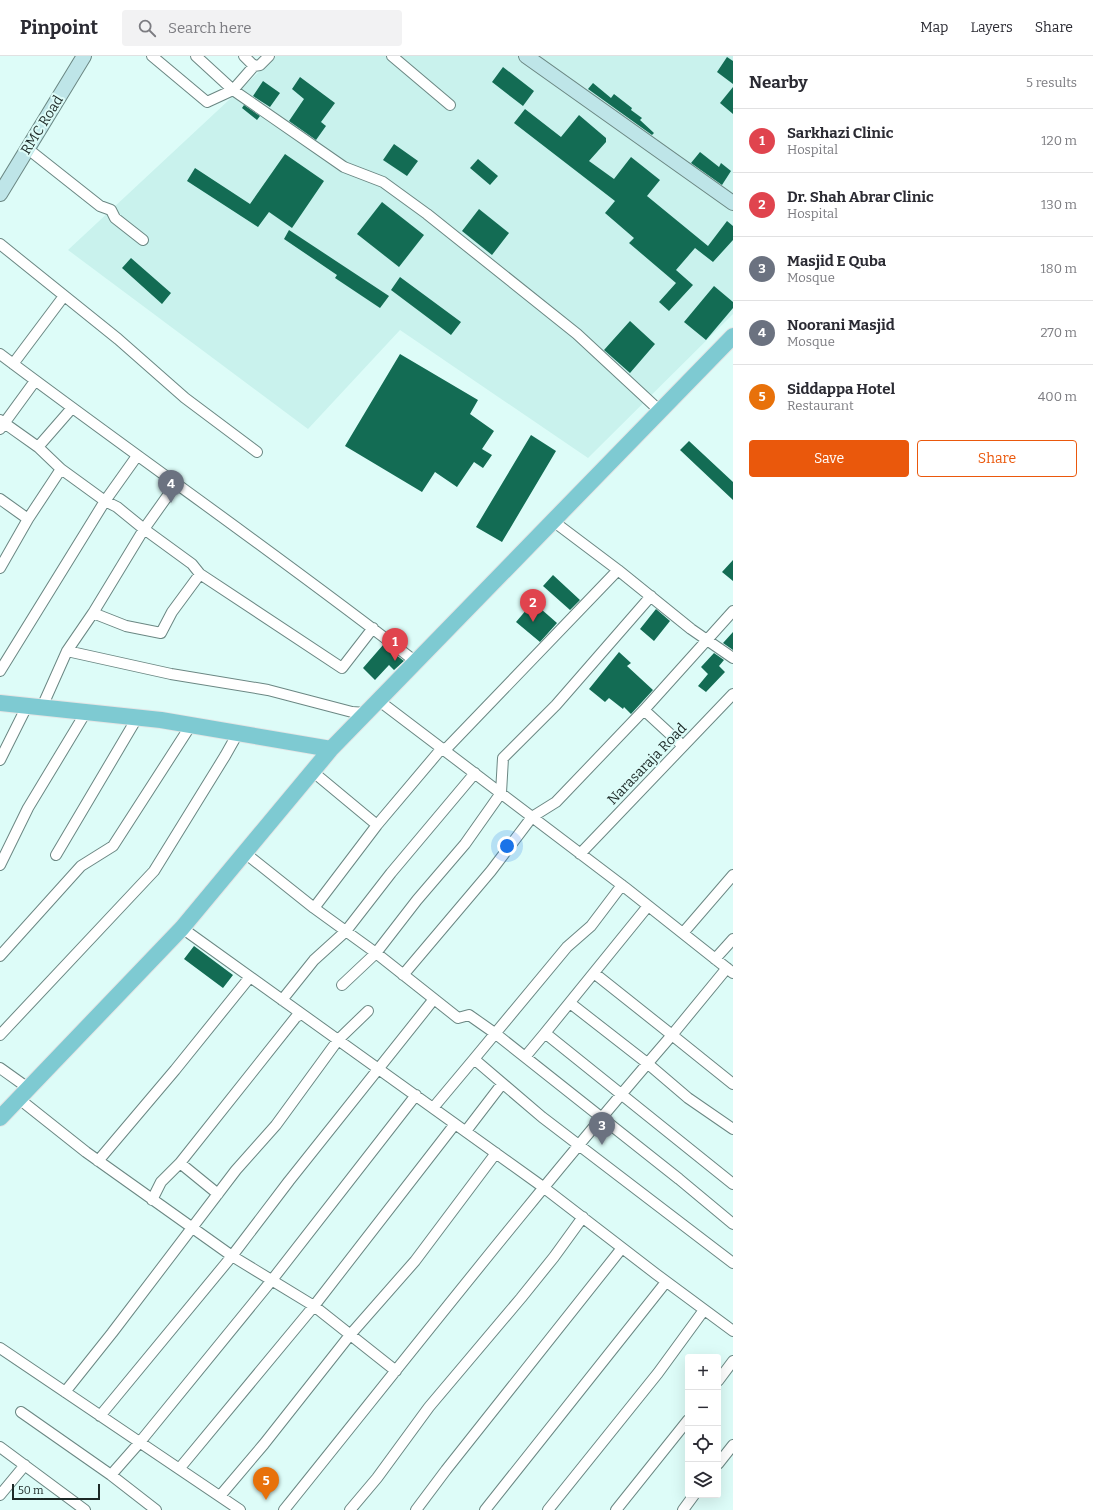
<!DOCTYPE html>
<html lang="en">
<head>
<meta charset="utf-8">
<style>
	body { margin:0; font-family:Bitter,serif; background:#f2f2f3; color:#2b2b33 }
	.controls { position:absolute; right:12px; bottom:12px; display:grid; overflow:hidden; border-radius:4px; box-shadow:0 4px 16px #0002 }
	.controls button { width:36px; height:36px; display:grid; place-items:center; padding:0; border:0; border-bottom:1px solid #e1e1e2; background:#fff; color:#2b2b33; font:20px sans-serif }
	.scale { position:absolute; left:12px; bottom:10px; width:88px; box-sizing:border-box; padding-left:4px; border:2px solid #1c2826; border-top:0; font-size:11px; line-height:14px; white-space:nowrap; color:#1c2826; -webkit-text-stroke:3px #ddfcf8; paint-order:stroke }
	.you { position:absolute; left:507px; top:790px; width:14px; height:14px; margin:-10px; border:3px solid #fff; border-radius:50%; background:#1a73e8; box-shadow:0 0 0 6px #1a73e833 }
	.badge { display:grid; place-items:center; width:26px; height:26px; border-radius:50%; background:#ea580c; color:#fff; font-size:13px; font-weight:700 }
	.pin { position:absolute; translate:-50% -33px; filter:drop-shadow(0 1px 2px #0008) }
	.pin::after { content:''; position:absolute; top:21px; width:14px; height:12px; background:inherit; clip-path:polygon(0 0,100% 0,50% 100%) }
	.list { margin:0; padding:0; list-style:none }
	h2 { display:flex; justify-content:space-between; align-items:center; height:52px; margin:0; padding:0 16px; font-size:17px }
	h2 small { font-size:13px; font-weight:400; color:#7c7c81 }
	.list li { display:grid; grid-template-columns:26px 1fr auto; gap:12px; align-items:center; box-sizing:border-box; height:64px; padding:0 16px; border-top:1px solid #e1e1e2 }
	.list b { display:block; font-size:15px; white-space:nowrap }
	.list p { margin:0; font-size:13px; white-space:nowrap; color:#7c7c81 }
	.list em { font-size:13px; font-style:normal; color:#7c7c81 }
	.actions { display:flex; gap:8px; padding:12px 16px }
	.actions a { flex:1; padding:9px 0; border:1px solid #ea580c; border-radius:4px; text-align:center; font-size:14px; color:#ea580c }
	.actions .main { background:#ea580c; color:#fff }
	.icon { flex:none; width:22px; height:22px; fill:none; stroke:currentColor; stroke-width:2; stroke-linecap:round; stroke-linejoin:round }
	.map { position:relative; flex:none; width:733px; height:1454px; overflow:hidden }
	header { display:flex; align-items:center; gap:24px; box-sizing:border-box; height:56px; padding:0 20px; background:#fff; border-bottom:1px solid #e1e1e2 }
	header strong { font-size:19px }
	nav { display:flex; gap:22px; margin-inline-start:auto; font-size:14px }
	.search { width:280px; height:36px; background:#f2f2f3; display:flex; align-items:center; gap:10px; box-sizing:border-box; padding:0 14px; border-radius:4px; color:#7c7c81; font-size:15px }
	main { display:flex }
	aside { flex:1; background:#fff }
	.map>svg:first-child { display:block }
</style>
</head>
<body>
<header>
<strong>Pinpoint</strong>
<div class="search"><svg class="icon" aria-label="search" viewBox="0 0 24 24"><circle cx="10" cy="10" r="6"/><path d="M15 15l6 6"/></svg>Search here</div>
<nav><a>Map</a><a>Layers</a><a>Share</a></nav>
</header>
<main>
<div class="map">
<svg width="733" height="1454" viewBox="0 0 733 1454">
	<rect width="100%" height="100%" fill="#ddfcf8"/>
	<!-- built -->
	<path fill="#c9f2ed" d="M276 0H733V258L588 402 400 274 308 373 68 194Z"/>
	<!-- building -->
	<path fill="#136c54" d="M727 1 733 5V28L717 16Z
		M503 11 534 35 523 50 492 26Z
		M300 21 335 47 321 66 326 70 316 84 289 65 304 43 292 33Z
		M263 25 280 37 270 51 253 40Z
		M593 27 611 42 614 38 632 52 631 54 642 62 640 64 654 77 652 79 588 33Z
		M733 31V58L720 47Z
		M244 49 260 60 257 64 242 52Z
		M525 53 561 81 579 59 606 82V86L589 105 614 123 631 101 660 124 647 140 708 190 727 165 733 170V184L713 206 695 192 676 214 693 229 669 255 659 246 676 227 629 187 634 182 605 157 615 145 514 67Z
		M394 88 418 105 407 120 383 104Z
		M700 96 719 111 721 107 731 115 722 129 691 107Z
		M285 98 324 125 292 172 269 156 258 171 187 125 195 112 250 148Z
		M478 103 498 120 490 129 470 112Z
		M382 146 424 179 399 211 357 178Z
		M479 153 509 177 492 199 462 175Z
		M289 174 389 240 380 252 335 222 337 219 284 183Z
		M131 202 171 237 162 248 122 212Z
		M400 221 461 266 451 279 391 234Z
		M714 230 733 246V252L706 284 684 266Z
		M630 265 655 288 630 317 604 294Z
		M400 298 478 344 470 358 494 375 482 393 492 399 483 412 474 406 457 431 435 416 422 436 345 390Z
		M531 379 556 395 502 486 476 471Z
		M689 385 733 426V444L680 394Z
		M733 504V525L722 516Z
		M553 519 580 544 570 554 543 530Z
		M533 546 557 567 540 586 516 566Z
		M656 553 670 565 654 585 640 573Z
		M733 576V594L723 587Z
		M383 589 404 605 394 614 389 609 375 624 363 612Z
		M619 596 631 607 627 610 653 634 631 658 624 651 623 653 609 642 605 646 589 633Z
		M714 597 724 604 719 610 725 616 706 636 698 630 708 618 701 611Z
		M194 890 233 919 223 932 184 903Z"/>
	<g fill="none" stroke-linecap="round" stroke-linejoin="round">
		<!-- street casing -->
		<g stroke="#6b8783" stroke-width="12">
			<path id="street" d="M152 0 207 46 233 34 254 10 260 9 269 0
				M196 0 233 34 344 111 383 126 427 158 577 278 660 355
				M244 0 254 10
				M392 0 450 49
				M28 93 100 150 111 154 115 162 143 184
				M0 188 118 283 185 342 257 396
				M0 298C138 402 280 500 416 606
				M13 308 64 240
				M0 364 38 391 61 413 105 445 117 451 144 473 192 508 200 518 342 612 373 572
				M0 373 35 325
				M38 391 72 352
				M0 443 28 463
				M553 465 618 514 691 573 733 602
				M0 512 28 463 61 413
				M93 557 126 570 161 577 172 556 200 518
				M67 595 171 618 268 634 352 656 366 657
				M0 615 105 445 137 400
				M378 644 627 833 733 917
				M42 651 67 595 93 557 144 473 176 428
				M644 654 683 690
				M445 694 618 514
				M0 704 27 650
				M312 715 377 769
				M245 797 314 852 376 897 458 962 469 959 496 978 679 1123 733 1168
				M580 798 733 638
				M56 799 137 662
				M0 809 28 752 86 656
				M622 829 591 870 567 891 474 1003 542 1061 733 1207
				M648 850 545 977 733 1128
				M314 852 377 769 442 692
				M182 872 543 1131 656 1218 733 1275
				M683 877 733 819
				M0 900 81 810 113 790 191 669
				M715 903 733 883
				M727 912 672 979 733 1028
				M403 919 491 815 532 761 556 746 644 654 733 555
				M342 929 376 897 417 844 465 788 501 737 503 702 556 649 651 540
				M282 944 314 904 346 875 391 817 475 717
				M570 947 647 1007 688 1042 733 1073
				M0 979 154 815 225 700 238 677
				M525 1001 545 977
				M0 1012 28 1032
				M18 1042 86 1096 232 1200 314 1250 396 1315
				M433 1052 474 1003
				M466 1075 502 1028
				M98 1105 175 1014 250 921
				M180 1107 218 1138
				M152 1144 161 1126 180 1107 296 961 302 958
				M0 1292 240 1454
				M718 1325 733 1305
				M65 1336 112 1277 236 1114 276 1069 338 984 368 955
				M21 1356 111 1419 156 1454
				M100 1360 232 1200 289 1125 434 943
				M0 1391 85 1454
				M718 1408 733 1389
				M179 1413 314 1250 455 1068
				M111 1419 140 1386 272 1224 416 1039
				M0 1439 25 1409
				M220 1440 264 1388 350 1279 415 1205 496 1097
				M284 1454C412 1295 538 1134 672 979L594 917
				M350 1454 377 1422 429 1351 521 1242 554 1201 583 1161
				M416 1454 446 1414 622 1192
				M485 1454 666 1226
				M548 1454 658 1317 704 1254
				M616 1454 688 1364
				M683 1454 694 1439"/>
		</g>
		<!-- secondary casing -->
		<g stroke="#6b8783" stroke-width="16">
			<path id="secondary" d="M526 0 733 147
				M0 138 84 0"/>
		</g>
		<!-- primary casing -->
		<g stroke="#e4e5e5" stroke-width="18">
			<path id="primary" d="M0 647 161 664 331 693
				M0 1062 182 872 331 693 733 280"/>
		</g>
		<!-- street -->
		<use href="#street" stroke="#fff" stroke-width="10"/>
		<!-- secondary -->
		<use href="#secondary" stroke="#bee5e8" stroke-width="14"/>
		<!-- primary -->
		<use href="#primary" stroke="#7ecad2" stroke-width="16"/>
	</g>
	<g text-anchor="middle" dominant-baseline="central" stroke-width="4" stroke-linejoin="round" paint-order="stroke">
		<!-- street labels -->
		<g font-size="14" fill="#1c2826" stroke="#ddfcf8">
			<text transform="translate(42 69) rotate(-58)">RMC Road</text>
			<text transform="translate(647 708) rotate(-46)">Narasaraja Road</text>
		</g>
	</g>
</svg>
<div class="controls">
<button>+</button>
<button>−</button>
<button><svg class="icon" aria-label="locate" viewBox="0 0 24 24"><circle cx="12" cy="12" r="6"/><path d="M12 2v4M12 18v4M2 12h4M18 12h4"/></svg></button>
<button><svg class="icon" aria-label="layers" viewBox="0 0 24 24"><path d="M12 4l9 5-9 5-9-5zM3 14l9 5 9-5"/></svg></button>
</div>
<div class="scale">50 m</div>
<div class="you"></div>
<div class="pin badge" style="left:395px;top:605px;background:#e0444e">1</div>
<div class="pin badge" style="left:533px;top:566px;background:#e0444e">2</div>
<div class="pin badge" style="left:602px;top:1089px;background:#6b7280">3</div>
<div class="pin badge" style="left:171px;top:447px;background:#6b7280">4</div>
<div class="pin badge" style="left:266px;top:1444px;background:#e8710a">5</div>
</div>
<aside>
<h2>Nearby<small>5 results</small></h2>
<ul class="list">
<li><span class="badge" style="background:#e0444e">1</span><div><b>Sarkhazi Clinic</b><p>Hospital</p></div><em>120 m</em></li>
<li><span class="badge" style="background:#e0444e">2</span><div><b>Dr. Shah Abrar Clinic</b><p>Hospital</p></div><em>130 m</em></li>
<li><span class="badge" style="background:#6b7280">3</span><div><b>Masjid E Quba</b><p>Mosque</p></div><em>180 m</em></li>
<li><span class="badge" style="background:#6b7280">4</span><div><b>Noorani Masjid</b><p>Mosque</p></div><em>270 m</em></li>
<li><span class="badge" style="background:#e8710a">5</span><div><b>Siddappa Hotel</b><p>Restaurant</p></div><em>400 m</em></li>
</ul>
<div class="actions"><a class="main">Save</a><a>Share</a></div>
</aside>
</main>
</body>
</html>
